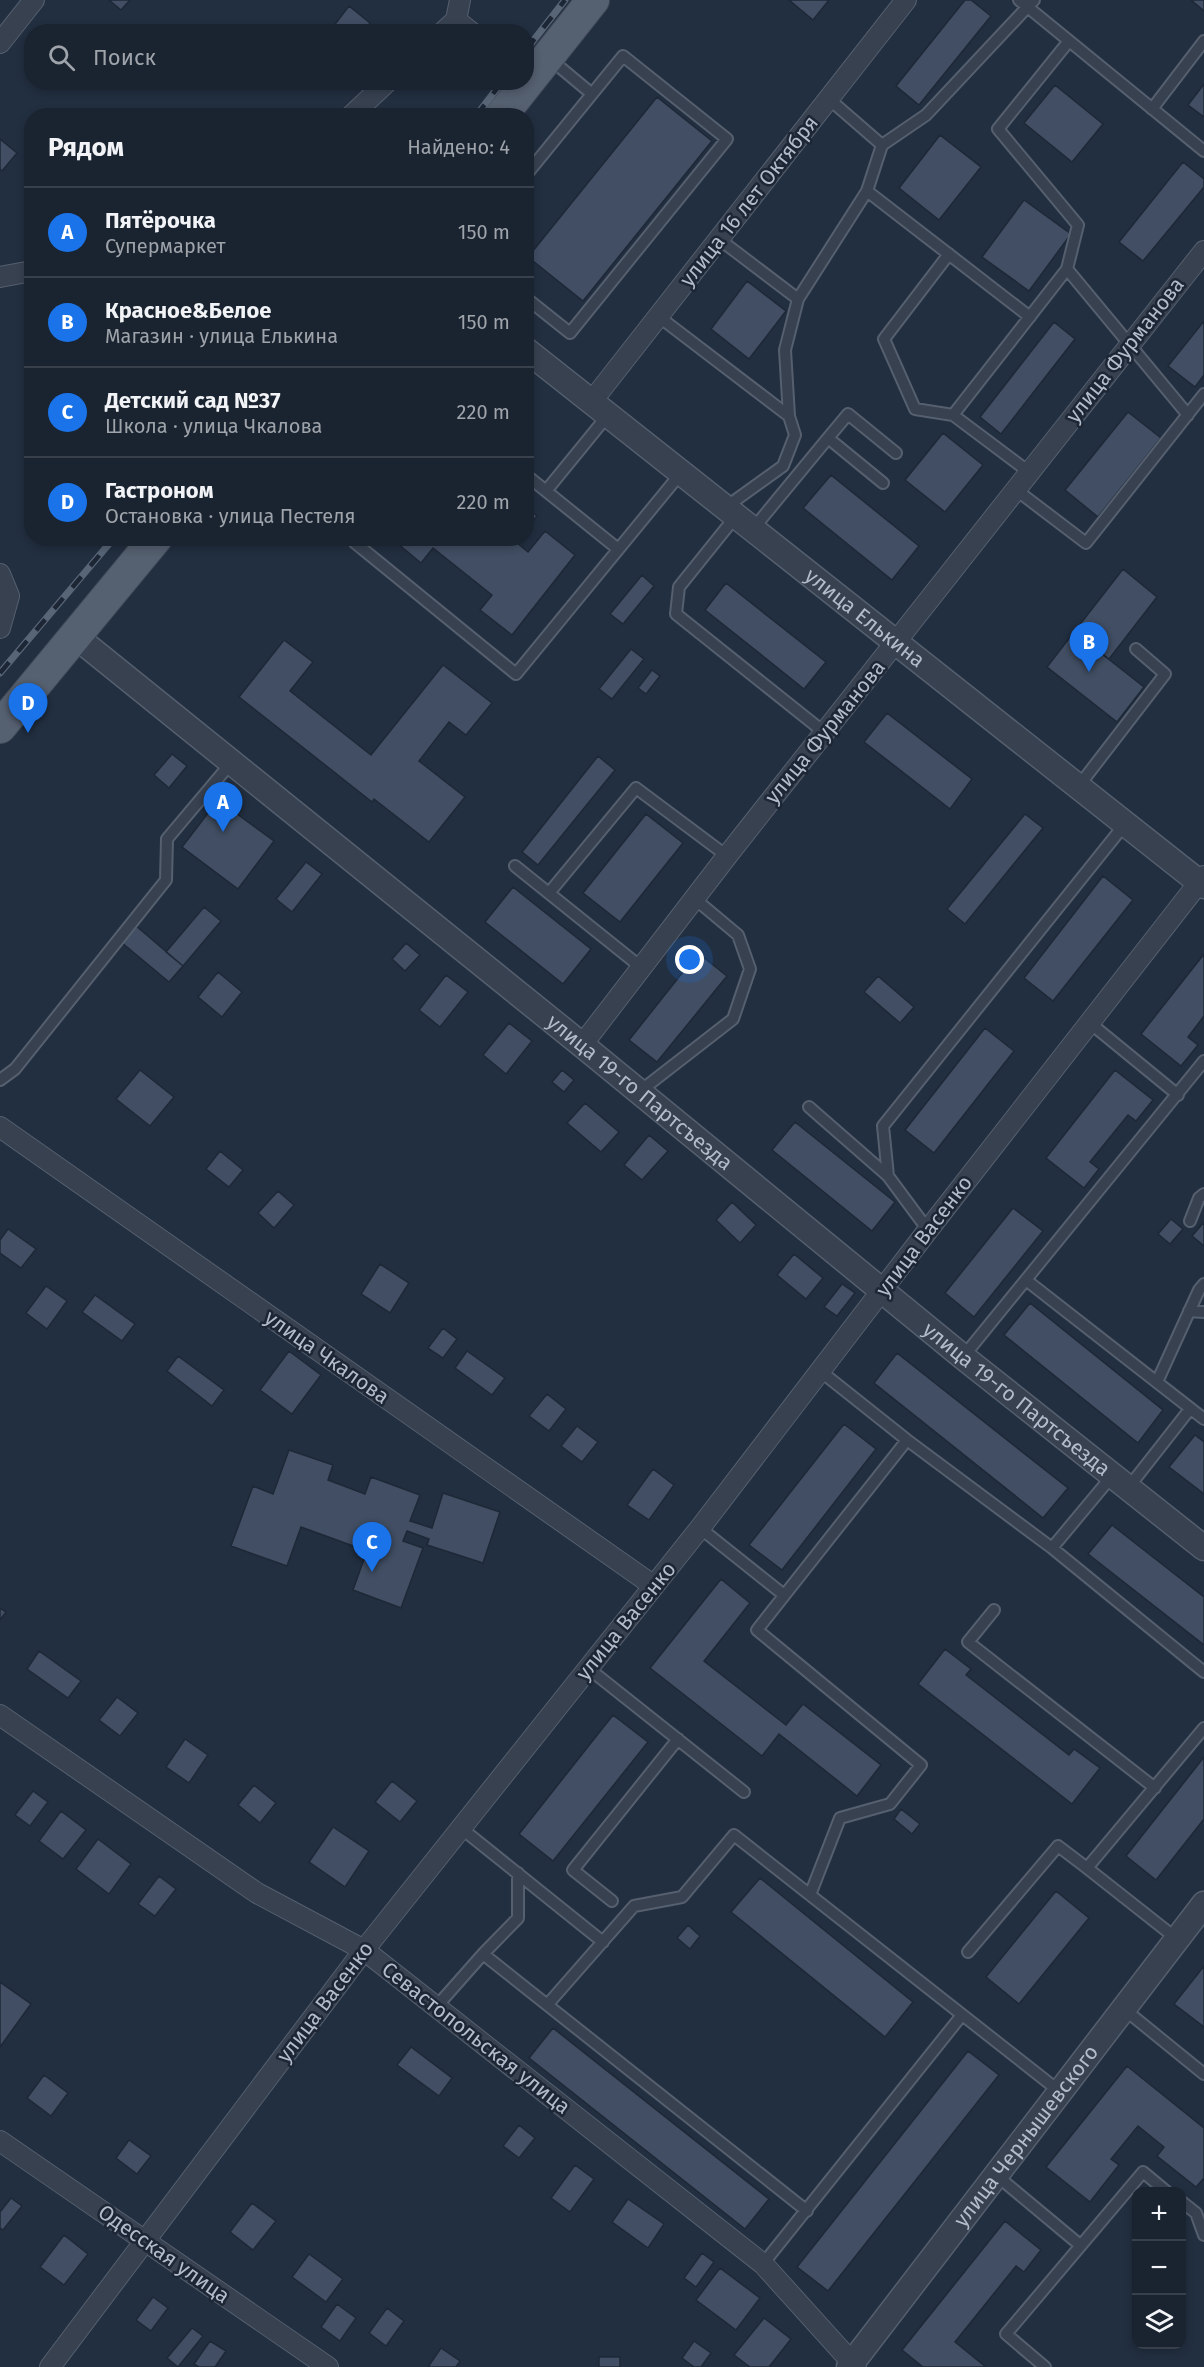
<!DOCTYPE html>
<html lang="ru">
<head>
<meta charset="utf-8">
<style>
	body { margin:0; font-family:"Fira Sans",sans-serif; background:#232b38; color:#f1f3f6 }
	.controls { position:absolute; right:18px; bottom:18px; display:grid; overflow:hidden; border-radius:12px; box-shadow:0 3px 9px #0003 }
	.controls button { width:54px; height:54px; display:grid; place-items:center; padding:0; border:0; border-bottom:2px solid #38404c; background:#1a2330; color:#f1f3f6; font:30px sans-serif }
	.you { position:absolute; left:690px; top:960px; width:21px; height:21px; margin:-15px; border:4px solid #fff; border-radius:50%; background:#1a73e8; box-shadow:0 0 0 9px #1a73e833 }
	.badge { display:grid; place-items:center; width:39px; height:39px; border-radius:50%; background:#1a73e8; color:#fff; font-size:20px; font-weight:700 }
	.pin { position:absolute; translate:-50% -50px; filter:drop-shadow(0 2px 3px #0008) }
	.pin::after { content:''; position:absolute; top:32px; width:21px; height:18px; background:inherit; clip-path:polygon(0 0,100% 0,50% 100%) }
	.list { margin:0; padding:0; list-style:none }
	h2 { display:flex; justify-content:space-between; align-items:center; height:78px; margin:0; padding:0 24px; font-size:26px }
	h2 small { font-size:20px; font-weight:400; color:#9fa4ab }
	.list li { display:grid; grid-template-columns:39px 1fr auto; gap:18px; align-items:center; box-sizing:border-box; height:90px; padding:0 24px; border-top:2px solid #38404c }
	.list b { display:block; font-size:22px; white-space:nowrap }
	.list p { margin:0; font-size:20px; white-space:nowrap; color:#9fa4ab }
	.list em { font-size:20px; font-style:normal; color:#9fa4ab }
	.icon { flex:none; width:33px; height:33px; fill:none; stroke:currentColor; stroke-width:2; stroke-linecap:round; stroke-linejoin:round }
	.map { position:relative; flex:none; width:1204px; height:2367px; overflow:hidden }
	.search { position:absolute; background:#1a2330; box-shadow:0 3px 9px #0003; left:24px; top:24px; width:510px; height:66px; display:flex; align-items:center; gap:15px; box-sizing:border-box; padding:0 21px; border-radius:24px; color:#9fa4ab; font-size:22px }
	.panel { position:absolute; background:#1a2330; box-shadow:0 3px 9px #0003; left:24px; top:108px; width:510px; height:438px; border-radius:24px }
	.map>svg:first-child { display:block }
</style>
</head>
<body>
<div class="map">
<svg width="1204" height="2367" viewBox="0 0 1204 2367">
	<rect width="100%" height="100%" fill="#222f40"/>
	<!-- building -->
	<path fill="#414e63" stroke="#1e2837" stroke-width="1.5" d="M109 0H130L121 10Z
		M789 0H829L813 20Z
		M965 0H971L991 16 919 105 896 86Z
		M1191 0H1204V11Z
		M349 6 370 23 363 32H329Z
		M1204 84V117L1188 105Z
		M1055 85 1103 124 1072 162 1024 123Z
		M657 97 712 141 583 301 528 257Z
		M940 135 981 167 939 220 899 188Z
		M0 139 17 153 2 171 0 169Z
		M1183 162 1204 179V187L1143 261 1119 242Z
		M1024 200 1071 234 1029 291 982 257Z
		M747 281 786 311 749 359 711 329Z
		M1204 321V375L1195 387 1168 366Z
		M1054 322 1075 339 1001 434 980 417Z
		M1128 412 1161 438 1098 517 1065 490Z
		M943 433 983 465 945 512 905 480Z
		M831 475 919 546 892 580 803 508Z
		M526 507 537 516 526 529Z
		M545 531 575 555 512 635 480 610 492 595 433 548 421 563 391 538H519L516 542 528 552Z
		M1123 569 1157 597 1109 659 1074 632Z
		M642 575 654 586 623 624 610 614Z
		M726 583 826 662 804 689 705 610Z
		M1074 632 1144 687 1117 722 1047 667Z
		M284 640 313 662 290 691 371 755 443 665 492 703 466 735 449 722 419 761 465 797 429 842 374 799 372 802 239 697Z
		M631 649 644 659 612 699 599 689Z
		M652 670 660 676 646 694 638 688Z
		M887 713 972 779 950 809 864 742Z
		M172 754 187 766 169 788 154 775Z
		M598 756 615 770 538 865 522 852Z
		M218 800 274 841 238 889 182 847Z
		M646 814 683 843 620 922 583 893Z
		M1025 814 1043 828 965 924 947 909Z
		M306 862 322 874 292 912 276 899Z
		M1103 876 1133 900 1053 1001 1024 978Z
		M513 887 591 949 563 984 485 922Z
		M204 907 221 921 183 966 166 952Z
		M135 925 183 966 169 982 121 942Z
		M406 943 420 955 405 971 392 959Z
		M698 953 727 976 657 1062 629 1040Z
		M1204 954V1016L1188 1037 1198 1045 1181 1066 1141 1034Z
		M218 972 242 992 222 1017 198 997Z
		M446 975 468 992 440 1027 419 1010Z
		M878 976 914 1007 900 1023 864 992Z
		M509 1023 532 1041 506 1074 483 1055Z
		M985 1028 1014 1051 934 1153 905 1130Z
		M140 1070 174 1097 150 1126 116 1099Z
		M562 1070 574 1080 564 1092 552 1082Z
		M1115 1070 1153 1100 1136 1121 1128 1115 1090 1162 1099 1169 1084 1188 1046 1158Z
		M585 1103 619 1132 601 1152 567 1123Z
		M795 1122 895 1202 872 1231 772 1150Z
		M649 1135 668 1151 642 1180 624 1165Z
		M220 1151 243 1170 229 1187 206 1169Z
		M278 1191 294 1205 274 1228 258 1213Z
		M732 1202 756 1225 740 1243 716 1220Z
		M1013 1208 1043 1231 974 1317 945 1293Z
		M1171 1219 1183 1229 1170 1244 1158 1234Z
		M1204 1222V1246L1192 1236Z
		M8 1229 36 1249 21 1268 0 1253V1240Z
		M794 1254 823 1278 806 1299 777 1275Z
		M380 1264 409 1283 390 1313 361 1294Z
		M842 1284 855 1293 837 1316 824 1307Z
		M46 1286 67 1301 47 1329 26 1313Z
		M95 1295 135 1324 122 1341 82 1312Z
		M1030 1303 1163 1410 1138 1443 1004 1335Z
		M443 1328 457 1339 443 1358 428 1348Z
		M289 1351 321 1375 292 1414 260 1390Z
		M467 1351 505 1378 492 1395 455 1368Z
		M897 1353 1068 1488 1043 1518 874 1383Z
		M178 1356 224 1390 212 1406 167 1371Z
		M547 1394 566 1409 549 1431 529 1416Z
		M844 1424 876 1449 782 1570 749 1545Z
		M577 1426 598 1442 582 1462 561 1446Z
		M1195 1435 1204 1442V1494L1169 1467Z
		M289 1450 333 1465 328 1480 365 1494 371 1477 420 1495 410 1521 432 1528 443 1493 500 1512 483 1563 427 1545 429 1539 407 1531 403 1541 423 1548 401 1608 353 1590 367 1551 301 1527 287 1566 231 1546 253 1486 273 1494Z
		M653 1469 674 1485 649 1520 627 1505Z
		M1112 1525 1204 1597V1645L1088 1554Z
		M721 1579 750 1603 704 1661 786 1725 803 1704 881 1765 857 1796 779 1734 762 1756 650 1668Z
		M0 1608 6 1612 0 1620Z
		M945 1649 971 1669 966 1675 1069 1755 1074 1749 1100 1768 1072 1804 918 1684Z
		M39 1651 81 1681 68 1698 27 1669Z
		M117 1697 138 1713 120 1736 99 1720Z
		M613 1715 648 1742 553 1861 519 1834Z
		M185 1739 208 1755 189 1783 166 1767Z
		M1204 1757V1819L1156 1880 1126 1856Z
		M392 1781 417 1801 400 1822 375 1802Z
		M254 1785 276 1803 260 1823 238 1805Z
		M33 1791 48 1802 30 1826 15 1815Z
		M901 1809 920 1824 912 1834 894 1819Z
		M61 1811 86 1830 63 1859 39 1841Z
		M333 1827 369 1851 345 1887 309 1862Z
		M98 1839 131 1864 109 1894 76 1869Z
		M159 1876 176 1889 155 1916 138 1904Z
		M760 1878 913 2002 885 2037 731 1912Z
		M1056 1891 1089 1918 1019 2004 986 1977Z
		M688 1925 700 1936 690 1949 677 1938Z
		M1204 1966V2027L1174 2004Z
		M0 1982 31 2004 0 2047Z
		M553 2028 769 2199 745 2229 529 2058Z
		M411 2047 452 2078 439 2096 397 2065Z
		M968 2051 999 2075 828 2291 797 2267Z
		M1127 2066 1204 2128V2178L1196 2187 1157 2156 1164 2147 1138 2126 1111 2159 1119 2165 1090 2202 1046 2167Z
		M44 2075 68 2093 51 2116 27 2098Z
		M519 2125 535 2138 519 2158 503 2146Z
		M129 2140 151 2156 137 2174 116 2158Z
		M575 2165 594 2179 570 2212 551 2198Z
		M11 2198 22 2206 3 2230 0 2228V2212Z
		M628 2199 664 2224 648 2248 612 2222Z
		M252 2203 276 2221 253 2250 230 2232Z
		M1005 2221 1041 2250 1024 2272 1016 2266 955 2342 986 2367H923L902 2350Z
		M64 2235 88 2254 64 2285 40 2267Z
		M702 2253 714 2262 696 2287 684 2278Z
		M309 2254 343 2279 326 2302 292 2277Z
		M720 2268 760 2298 736 2330 696 2300Z
		M153 2297 168 2308 151 2331 136 2320Z
		M337 2304 356 2318 340 2341 321 2327Z
		M387 2308 404 2321 386 2346 369 2333Z
		M764 2318 791 2339 769 2367H750L734 2355Z
		M192 2328 203 2336 178 2367 167 2358Z
		M210 2341 226 2351 215 2367H199L194 2364Z
		M694 2341 711 2353 701 2367H694L682 2358Z
		M441 2348 460 2361 456 2367H428Z
		M599 2357H620V2367H599Z"/>
	<g fill="none" stroke-linecap="round" stroke-linejoin="round">
		<!-- service casing -->
		<g stroke="#555f6e" stroke-width="14">
			<path id="service" d="M1019 0 1204 151
				M1069 41 998 129 1078 225 1067 269 1188 415
				M550 59 592 94
				M829 99 882 145
				M1152 109 1204 41
				M526 175 623 56 727 139 570 333 526 298
				M867 191 1030 317
				M719 239 798 299
				M949 254 884 339 915 409 953 415
				M658 316 789 416 785 350 798 299 867 191 882 145 926 115 1034 0
				M828 438 848 414 896 453
				M1029 472 953 415 1067 269
				M526 475 546 491 608 415
				M1015 489 1086 543 1204 394
				M546 491 618 549
				M726 507 783 466 795 435 789 416
				M736 516 679 587 676 614 825 733
				M753 529 828 438 883 483
				M357 538 354 542 516 674 681 473
				M1078 787 1165 674 1136 649
				M515 866 642 968
				M549 893 636 788 727 856
				M1090 1023 1178 1095
				M0 1080 15 1069 166 880 167 839 231 763
				M639 1092 733 1019 750 969 738 935 695 899
				M809 1107 888 1176
				M1190 1221 1199 1198 1204 1194
				M928 1230 888 1176 883 1126 1125 824
				M1026 1280 1204 1419
				M1189 1311 1204 1312
				M963 1357 1204 1061
				M819 1370 907 1440 1052 1548 1204 1672
				M1157 1382 1199 1290 1204 1284
				M1128 1488 1190 1409
				M700 1528 784 1595
				M1052 1548 1112 1476
				M994 1610 968 1642 1155 1788
				M588 1668 744 1792
				M461 1828 603 1942
				M810 1895 840 1818 890 1804 921 1765 757 1630 907 1440
				M612 1901 573 1870 678 1739
				M1177 1939 1087 1868 1204 1728
				M968 1952 1058 1846 1087 1868
				M483 1954 518 1918V1873
				M548 2004 634 1906 682 1897 734 1835 1059 2091
				M437 2006 483 1954 807 2211
				M1124 2009 1204 2074
				M996 2175 1080 2245
				M1182 2202 1196 2213 1204 2235
				M763 2264 962 2015
				M1045 2367 1006 2334 1143 2172 1167 2192"/>
		</g>
		<!-- minor casing -->
		<g stroke="#555f6e" stroke-width="22">
			<path id="minor" d="M456 20 471 32
				M443 32 456 20 460 0
				M0 43 34 0
				M351 116 387 82
				M0 277 32 271
				M592 401 906 0
				M0 574 9 596 0 628
				M582 1045 727 856 1204 251
				M0 1127 654 1586
				M0 1715 257 1893 364 1950 763 2264 856 2367
				M0 2141 328 2367
				M50 2367 364 1950 700 1528 928 1230 1204 876"/>
		</g>
		<!-- tertiary casing -->
		<g stroke="#555f6e" stroke-width="27">
			<g id="tertiary">
				<path id="s1" d="M526 350 1204 886"/>
				<path id="s2" d="M75 636 582 1045 963 1357 1204 1548"/>
				<path id="s3" d="M849 2367 1204 1904"/>
			</g>
		</g>
		<!-- primary casing -->
		<g stroke="#404a59" stroke-width="34">
			<path id="primary" d="M501 116 593 0
				M0 727 156 538"/>
		</g>
		<!-- service -->
		<use href="#service" stroke="#374150" stroke-width="10"/>
		<!-- minor -->
		<use href="#minor" stroke="#374150" stroke-width="20"/>
		<!-- tertiary -->
		<use href="#tertiary" stroke="#374150" stroke-width="24"/>
		<!-- primary -->
		<use href="#primary" stroke="#556070" stroke-width="32"/>
		<!-- rail casing -->
		<g stroke="#586577" stroke-width="7">
			<path id="rail" d="M526 50 565 0
				M476 116 502 82
				M0 673 114 538"/>
		</g>
		<!-- rail -->
		<use href="#rail" stroke="#1c2635" stroke-width="4.5" stroke-dasharray="14" stroke-linecap="butt"/>
	</g>
	<g text-anchor="middle" dominant-baseline="central" stroke-width="5" stroke-linejoin="round" paint-order="stroke">
		<!-- street labels -->
		<g font-size="21" fill="#b3bccb" stroke="#1c2635">
			<text transform="translate(749 201) rotate(-52)">улица 16 лет Октября</text>
			<text transform="translate(1125 350) rotate(-52)">улица Фурманова</text>
			<text stroke="none"><textPath href="#s1" startOffset="432">улица Елькина</textPath></text>
			<text transform="translate(825 732) rotate(-51)">улица Фурманова</text>
			<text stroke="none"><textPath href="#s2" startOffset="726">улица 19-го Партсъезда</textPath></text>
			<text transform="translate(924 1236) rotate(-53)">улица Васенко</text>
			<text transform="translate(327 1357) rotate(35)">улица Чкалова</text>
			<text stroke="none"><textPath href="#s2" startOffset="1212">улица 19-го Партсъезда</textPath></text>
			<text transform="translate(626 1621) rotate(-51)">улица Васенко</text>
			<text transform="translate(325 2002) rotate(-53)">улица Васенко</text>
			<text transform="translate(476 2038) rotate(38)">Севастопольская улица</text>
			<text stroke="none"><textPath href="#s3" startOffset="291">улица Чернышевского</textPath></text>
			<text transform="translate(164 2254) rotate(35)">Одесская улица</text>
		</g>
	</g>
</svg>
<div class="controls">
<button>+</button>
<button>−</button>
<button><svg class="icon" aria-label="layers" viewBox="0 0 24 24"><path d="M12 4l9 5-9 5-9-5zM3 14l9 5 9-5"/></svg></button>
</div>
<div class="you"></div>
<div class="pin badge" style="left:223px;top:832px">A</div>
<div class="pin badge" style="left:1089px;top:672px">B</div>
<div class="pin badge" style="left:372px;top:1572px">C</div>
<div class="pin badge" style="left:28px;top:733px">D</div>
<div class="search"><svg class="icon" aria-label="search" viewBox="0 0 24 24"><circle cx="10" cy="10" r="6"/><path d="M15 15l6 6"/></svg>Поиск</div>
<section class="panel">
<h2>Рядом<small>Найдено: 4</small></h2>
<ul class="list">
<li><span class="badge">A</span><div><b>Пятёрочка</b><p>Супермаркет</p></div><em>150 m</em></li>
<li><span class="badge">B</span><div><b>Красное&amp;Белое</b><p>Магазин · улица Елькина</p></div><em>150 m</em></li>
<li><span class="badge">C</span><div><b>Детский сад №37</b><p>Школа · улица Чкалова</p></div><em>220 m</em></li>
<li><span class="badge">D</span><div><b>Гастроном</b><p>Остановка · улица Пестеля</p></div><em>220 m</em></li>
</ul>
</section>
</div>
</body>
</html>
